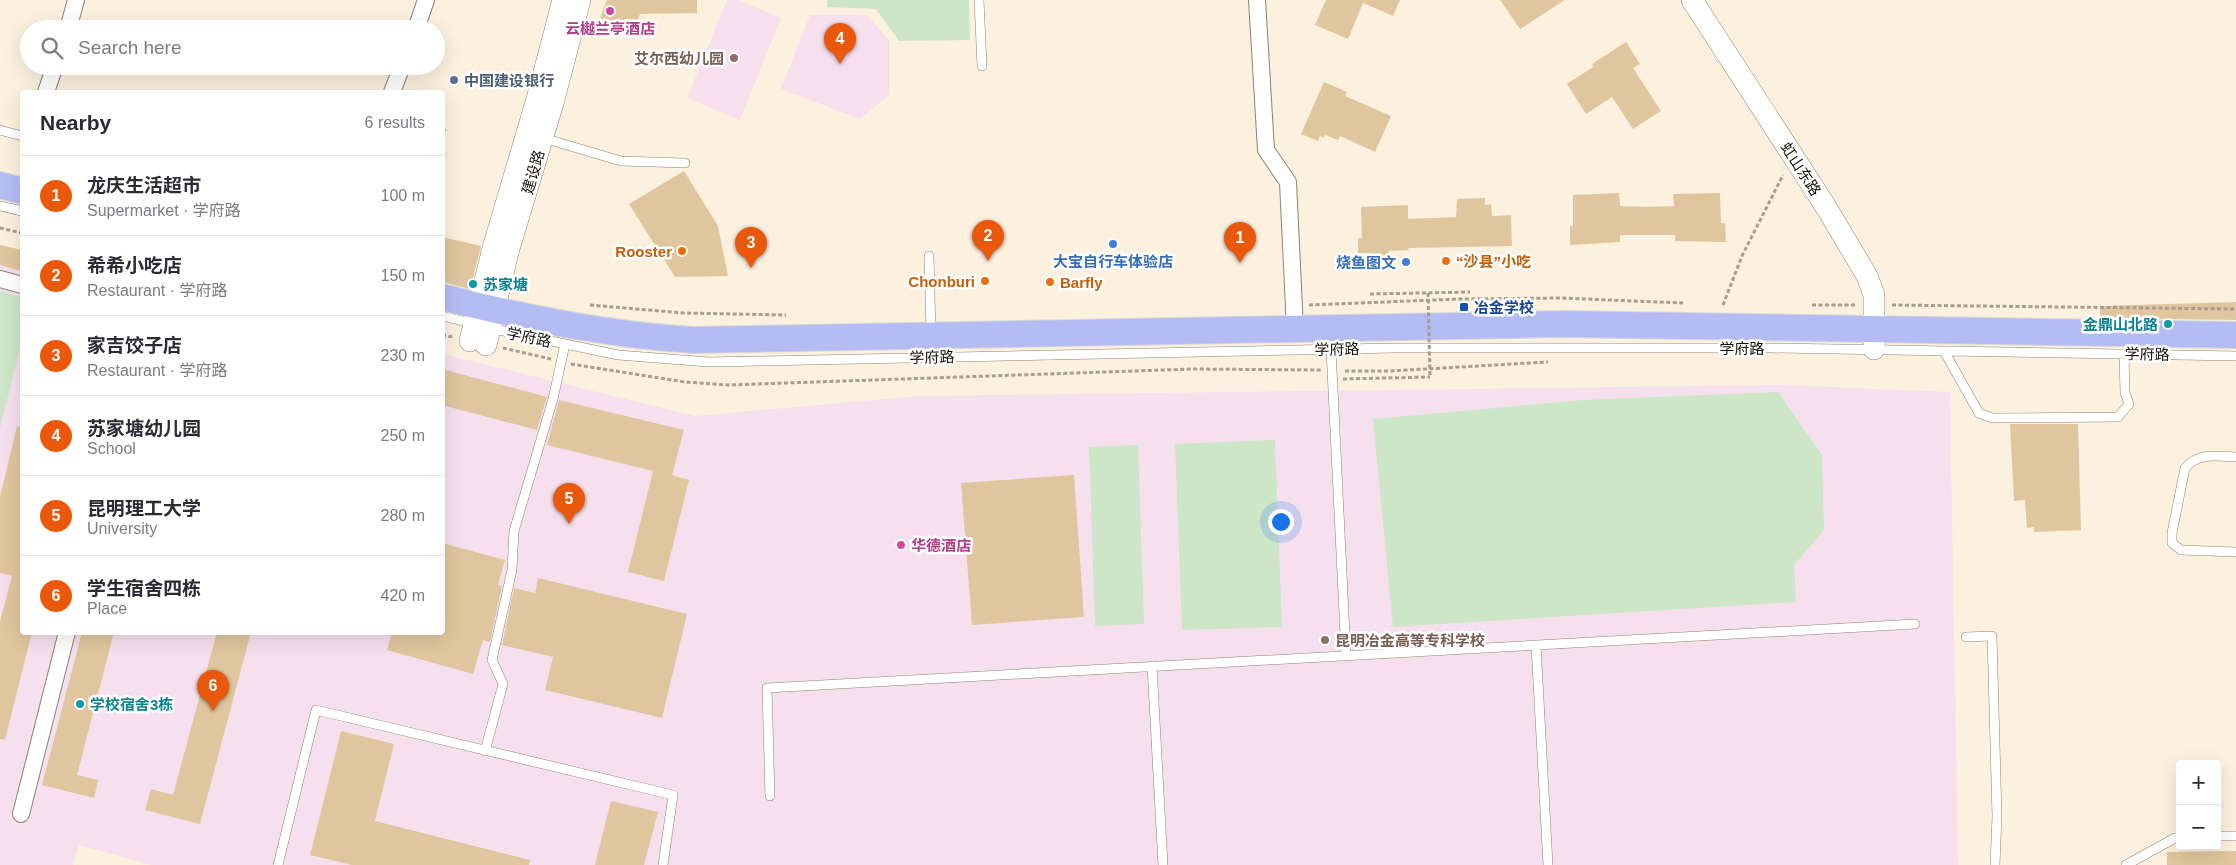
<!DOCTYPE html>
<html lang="en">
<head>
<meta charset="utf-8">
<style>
	body { margin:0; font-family:Arial,"Noto Sans SC",sans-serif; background:#f2f2f3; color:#2b2b33 }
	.controls { position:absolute; right:15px; bottom:15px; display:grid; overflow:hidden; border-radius:5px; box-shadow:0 5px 20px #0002 }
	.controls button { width:45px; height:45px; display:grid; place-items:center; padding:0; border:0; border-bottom:1px solid #e1e1e2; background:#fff; color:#2b2b33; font:25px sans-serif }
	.you { position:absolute; left:1280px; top:521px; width:18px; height:18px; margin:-12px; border:4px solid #fff; border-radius:50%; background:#1a73e8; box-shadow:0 0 0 8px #1a73e833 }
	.badge { display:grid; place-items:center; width:32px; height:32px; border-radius:50%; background:#ea580c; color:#fff; font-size:16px; font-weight:700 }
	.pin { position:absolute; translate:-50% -41px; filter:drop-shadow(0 1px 2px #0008) }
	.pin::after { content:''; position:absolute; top:26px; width:18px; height:15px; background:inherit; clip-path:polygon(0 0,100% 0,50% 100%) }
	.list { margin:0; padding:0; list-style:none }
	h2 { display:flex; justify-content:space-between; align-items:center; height:65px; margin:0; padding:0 20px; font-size:21px }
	h2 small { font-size:16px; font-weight:400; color:#7c7c81 }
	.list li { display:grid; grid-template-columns:32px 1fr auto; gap:15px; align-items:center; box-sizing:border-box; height:80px; padding:0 20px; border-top:1px solid #e1e1e2 }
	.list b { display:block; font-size:19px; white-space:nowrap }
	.list p { margin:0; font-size:16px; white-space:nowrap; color:#7c7c81 }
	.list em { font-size:16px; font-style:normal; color:#7c7c81 }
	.icon { flex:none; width:28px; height:28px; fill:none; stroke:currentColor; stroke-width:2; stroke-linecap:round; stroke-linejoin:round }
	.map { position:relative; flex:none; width:2236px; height:865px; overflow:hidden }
	.search { position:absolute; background:#fff; box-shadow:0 5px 20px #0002; left:20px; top:20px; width:425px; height:55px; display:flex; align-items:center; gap:12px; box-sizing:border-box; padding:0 18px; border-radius:28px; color:#7c7c81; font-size:19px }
	.panel { position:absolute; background:#fff; box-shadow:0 5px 20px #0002; left:20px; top:90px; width:425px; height:545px; border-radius:5px }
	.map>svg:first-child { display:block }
</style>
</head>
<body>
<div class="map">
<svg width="2236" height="865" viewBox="0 0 2236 865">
	<rect width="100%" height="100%" fill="#fcf0de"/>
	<!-- education -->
	<path fill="#f6e0ee" d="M727 0H737L781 18 740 120 687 98Z
		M810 15H867L889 40V95L860 119 781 89Z
		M0 247 22 252V632H442L443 354 695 416 919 396 1781 385 1950 392 1958 865H152L79 845 73 865H0Z"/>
	<!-- green -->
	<path fill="#cde6c8" d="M827 0H969L970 40 899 41 876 9 827 7Z
		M0 291 22 297V340L0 428Z
		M1778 392 1822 455 1824 530 1794 565 1796 602 1393 627 1373 419 1583 400Z
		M1275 440 1282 627 1182 630 1175 444Z
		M1138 445 1144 624 1095 626 1089 447Z"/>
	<!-- building -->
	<path fill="#e0c69e" d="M607 0H697V13L640 14 634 31 600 18Z
		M1326 0H1400L1393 16 1363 3 1348 39 1315 25Z
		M1500 0H1565L1520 29Z
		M1626 42 1640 64 1633 68 1661 111 1633 129 1612 97 1586 114 1567 84 1593 67 1592 64Z
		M1324 82 1347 92 1345 96 1391 116 1375 152 1340 136 1338 140 1325 135 1323 138 1320 136 1318 141 1301 134Z
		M684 171 718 226 728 276 675 277 629 204Z
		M1619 193 1620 206 1647 207 1674 206 1673 194 1720 193 1721 223H1725L1726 242 1675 241V235H1620V242L1570 245V226H1573V195Z
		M1485 198V205L1491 204 1492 216 1511 215 1512 246 1408 248 1409 250 1389 251V255H1385V257H1372L1371 253H1358V238H1362L1361 207 1408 205V219L1456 217 1457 199Z
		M442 237 481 246 470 289 442 282Z
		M0 245 22 250V271L0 265Z
		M2236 302V320L2100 318V306Z
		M442 369 547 397 537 430 442 405Z
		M559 400 684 430 672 475 689 480 664 581 628 572 653 471 547 445Z
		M2010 424H2078L2081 530 2034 532V527L2027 528 2025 500 2014 501Z
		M17 426 22 427V632H32L5 740 0 739V621L12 576 0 573V497Z
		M1074 475 1084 617 972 625 961 483Z
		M442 543 505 560 498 585 502 586 490 642 483 640 473 674 387 650 392 632H442Z
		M538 578 687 614 662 718 545 690 553 657 502 645 514 588 535 593Z
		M82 632H114L77 775 98 780 94 798 42 785Z
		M217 632H251L200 824 145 810 151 789 173 795Z
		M341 731 394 744 375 821 530 860 529 865H352L310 855Z
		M611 801 658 812 644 865H595Z
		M2236 851V865H2167V852Z"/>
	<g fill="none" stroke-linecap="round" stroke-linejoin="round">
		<!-- service casing -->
		<g stroke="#8d8272" stroke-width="10">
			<path id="service" d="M979 0 982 66
				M0 130 22 136
				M543 138 621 161 685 163
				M0 206 22 211
				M929 256 931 333
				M442 316 475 324
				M489 328 618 355 709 362 1394 348H1771L2236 356
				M1331 349 1346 655
				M1944 351 1979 413 1992 418 2118 417 2129 404 2125 393 2124 354
				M2236 457C2217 456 2199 452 2185 468L2172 533V543L2181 550 2236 552
				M1966 637 1992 636 1997 816 1995 865
				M1536 645 1548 865
				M1152 666 1163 865
				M485 751 503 684 492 660 512 570 514 531 553 399 565 344
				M770 796 767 688 1915 624
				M2217 836H2236
				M278 865 316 710 673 795 663 865
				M2126 865 2175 838H2180"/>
		</g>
		<!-- minor casing -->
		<g stroke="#8d8272" stroke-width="18">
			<path id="minor" d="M1257 0 1266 150 1288 182 1295 329
				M68 29 76 0
				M416 29 426 0
				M46 92 55 66
				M392 92 402 66
				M0 279 22 285
				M21 814 67 632"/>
		</g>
		<!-- tertiary casing -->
		<g stroke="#8d8272" stroke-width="22">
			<path id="tertiary" d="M1692 0 1826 207 1867 276 1874 295V349
				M470 341 493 248 537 99 563 0
				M486 345 508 252 553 103 580 0"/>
		</g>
		<!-- primary casing -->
		<g stroke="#d9d9d8" stroke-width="28">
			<path id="primary" d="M0 185 22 191
				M442 297C524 318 608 335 693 340L1562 324 2236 335"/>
		</g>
		<!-- path -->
		<path stroke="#a79e90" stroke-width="3" stroke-dasharray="4 2.5" stroke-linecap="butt" d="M442 131 447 128
			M0 228 22 233
			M1370 294 1470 292
			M590 305 683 313 786 315
			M1309 305 1459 299 1561 298 1683 303
			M1723 305 1742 256 1783 175
			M1812 305H1855
			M1892 305 2236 309
			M442 335 453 337
			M503 348 551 359
			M571 364 685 382 728 385 1192 369 1321 370
			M1345 371H1390L1548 362
			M1343 379 1430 377"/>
		<!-- service -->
		<use href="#service" stroke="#fff" stroke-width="9"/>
		<!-- minor -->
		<use href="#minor" stroke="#fff" stroke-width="16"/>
		<!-- tertiary -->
		<use href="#tertiary" stroke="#fff" stroke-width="21"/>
		<!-- primary -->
		<use href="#primary" stroke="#b5bcf4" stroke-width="26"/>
		<!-- path-bridge -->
		<path stroke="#a79e90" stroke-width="3" stroke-dasharray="4 2.5" stroke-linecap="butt" d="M1428 293 1430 377"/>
	</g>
	<!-- markers -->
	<g fill="#d1479c" stroke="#fff" stroke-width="2">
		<circle cx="610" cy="11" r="5"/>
		<circle cx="901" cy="545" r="5"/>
	</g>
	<g fill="#8d6e63" stroke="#fff" stroke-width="2">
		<circle cx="734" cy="58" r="5"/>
		<circle cx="1325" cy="640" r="5"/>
	</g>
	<circle fill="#5c6f8a" stroke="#fff" stroke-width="2" cx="454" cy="80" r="5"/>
	<g fill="#3f7fe0" stroke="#fff" stroke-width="2">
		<circle cx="1113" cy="244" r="5"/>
		<circle cx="1406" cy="262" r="5"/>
	</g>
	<g fill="#e8710a" stroke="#fff" stroke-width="2">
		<circle cx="682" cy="251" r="5"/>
		<circle cx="1446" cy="261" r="5"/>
		<circle cx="985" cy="281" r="5"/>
		<circle cx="1050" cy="282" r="5"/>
	</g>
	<g fill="#0f9aa8" stroke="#fff" stroke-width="2">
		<circle cx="473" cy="284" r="5"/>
		<circle cx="2168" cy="324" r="5"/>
		<circle cx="80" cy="704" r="5"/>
	</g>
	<rect fill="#1a4fb4" stroke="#fff" stroke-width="2" x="1459" y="302" width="10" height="10" rx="2.5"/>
	<g text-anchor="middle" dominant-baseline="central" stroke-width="5" stroke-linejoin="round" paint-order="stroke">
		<!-- hotel labels -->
		<g font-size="15" font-weight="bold" fill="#b23c85" stroke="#fff">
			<text x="610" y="28">云樾兰亭酒店</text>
			<text x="911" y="545" text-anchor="start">华德酒店</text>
		</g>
		<!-- education labels -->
		<g font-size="15" font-weight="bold" fill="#785e54" stroke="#fff" text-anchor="end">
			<text x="724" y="58">艾尔西幼儿园</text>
			<text x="1335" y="640" text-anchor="start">昆明冶金高等专科学校</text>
		</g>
		<!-- service labels -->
		<g font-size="15" font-weight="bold" fill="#4e5e75" stroke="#fff" text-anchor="start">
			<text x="464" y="80">中国建设银行</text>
		</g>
		<!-- street labels -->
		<g font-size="15" fill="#14100a" stroke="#fff">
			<text transform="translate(1801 169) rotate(57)">虹山东路</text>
			<text transform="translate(533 172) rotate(-74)">建设路</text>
			<text transform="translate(529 337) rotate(12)">学府路</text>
			<text x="1742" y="348">学府路</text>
			<text transform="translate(1337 349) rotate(-1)">学府路</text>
			<text transform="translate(2147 354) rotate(1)">学府路</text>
			<text transform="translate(932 357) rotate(-1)">学府路</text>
		</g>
		<!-- food labels -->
		<g font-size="15" font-weight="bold" fill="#c56008" stroke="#fff" text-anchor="end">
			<text x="672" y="251">Rooster</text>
			<text x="1456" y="261" text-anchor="start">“沙县”小吃</text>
			<text x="975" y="281">Chonburi</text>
			<text x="1060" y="282" text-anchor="start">Barfly</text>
		</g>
		<!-- shop labels -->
		<g font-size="15" font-weight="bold" fill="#366cbe" stroke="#fff">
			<text x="1113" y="261">大宝自行车体验店</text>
			<text x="1396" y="262" text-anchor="end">烧鱼图文</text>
		</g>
		<!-- culture labels -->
		<g font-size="15" font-weight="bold" fill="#0d838f" stroke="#fff" text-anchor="start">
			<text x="483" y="284">苏家塘</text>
			<text x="2158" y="324" text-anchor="end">金鼎山北路</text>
			<text x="90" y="704">学校宿舍3栋</text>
		</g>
		<!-- transit labels -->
		<g font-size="15" font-weight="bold" fill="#164399" stroke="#fff" text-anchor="start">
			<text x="1474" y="307">冶金学校</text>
		</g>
	</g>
</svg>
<div class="controls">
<button>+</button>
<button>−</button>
</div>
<div class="you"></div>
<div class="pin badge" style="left:1240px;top:263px">1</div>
<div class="pin badge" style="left:988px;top:261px">2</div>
<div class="pin badge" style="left:751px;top:268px">3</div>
<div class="pin badge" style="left:840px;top:64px">4</div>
<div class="pin badge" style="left:569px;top:524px">5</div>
<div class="pin badge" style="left:213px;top:711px">6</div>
<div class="search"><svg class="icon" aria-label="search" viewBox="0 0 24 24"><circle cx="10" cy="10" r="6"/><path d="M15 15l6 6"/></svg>Search here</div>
<section class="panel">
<h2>Nearby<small>6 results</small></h2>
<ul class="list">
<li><span class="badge">1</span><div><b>龙庆生活超市</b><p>Supermarket · 学府路</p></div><em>100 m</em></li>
<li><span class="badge">2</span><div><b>希希小吃店</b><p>Restaurant · 学府路</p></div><em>150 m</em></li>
<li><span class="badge">3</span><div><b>家吉饺子店</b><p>Restaurant · 学府路</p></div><em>230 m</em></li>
<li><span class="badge">4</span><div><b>苏家塘幼儿园</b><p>School</p></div><em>250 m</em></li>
<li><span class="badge">5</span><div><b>昆明理工大学</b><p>University</p></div><em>280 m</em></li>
<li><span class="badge">6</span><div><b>学生宿舍四栋</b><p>Place</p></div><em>420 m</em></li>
</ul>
</section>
</div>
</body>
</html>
